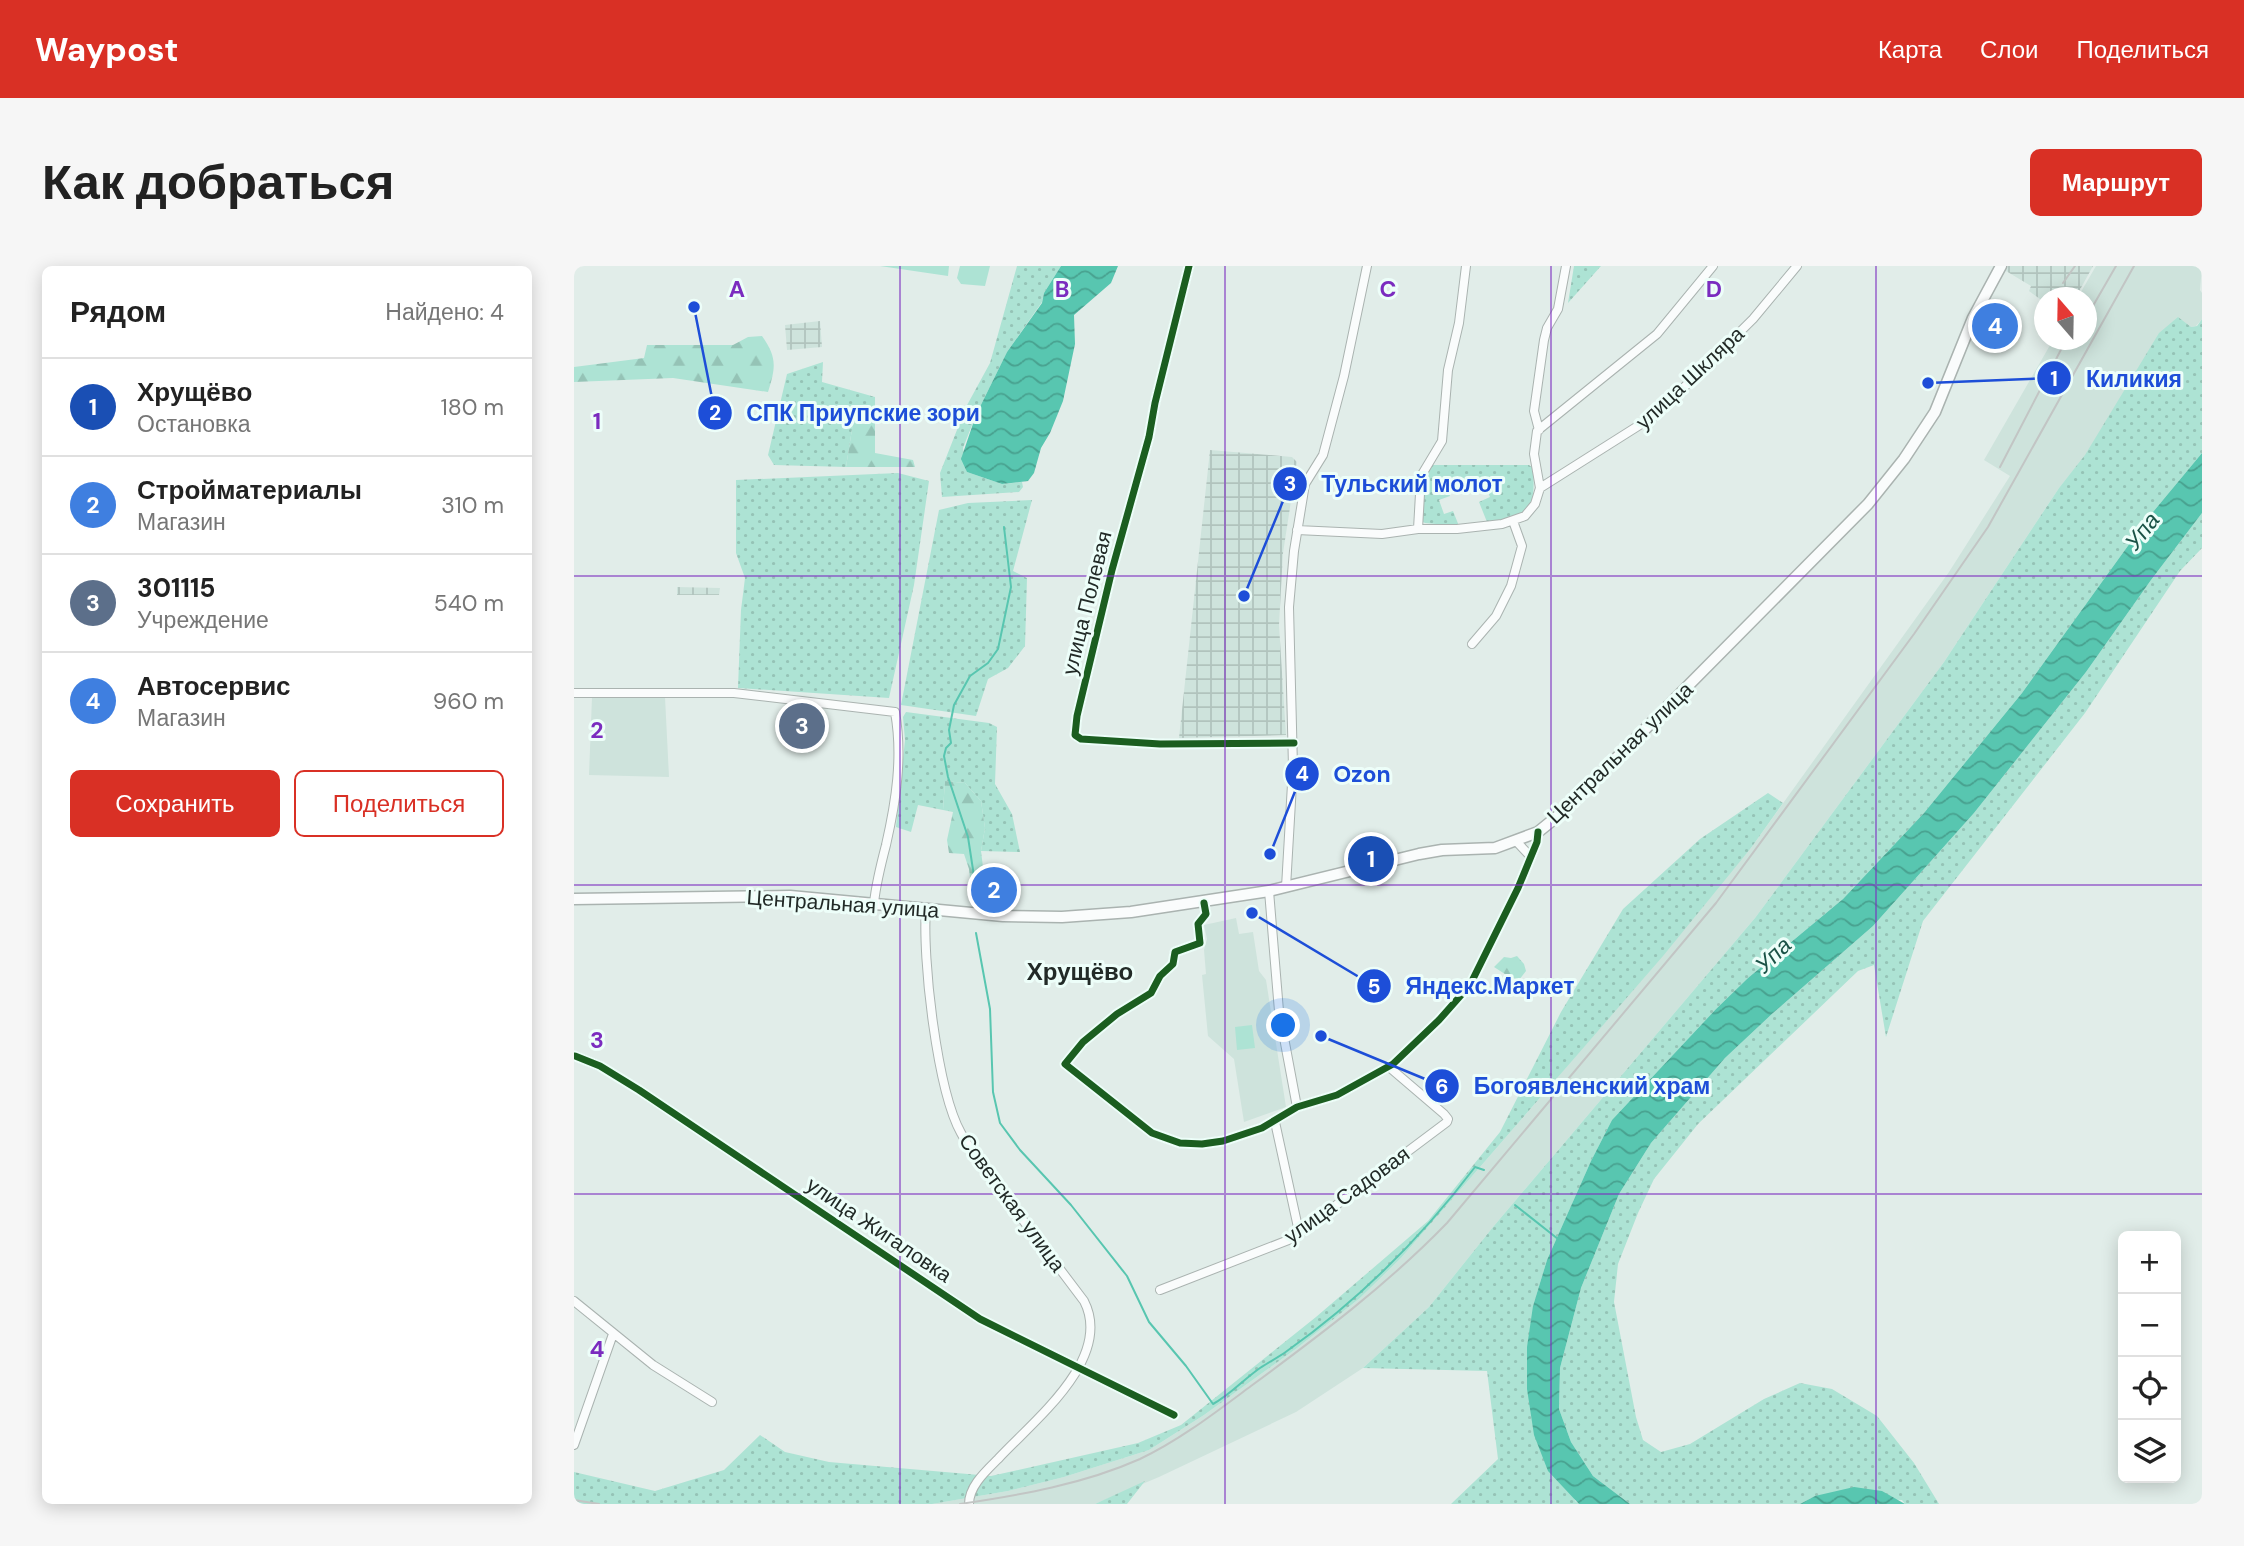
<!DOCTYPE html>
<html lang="ru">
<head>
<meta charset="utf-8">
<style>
	body { margin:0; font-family:"DM Sans",sans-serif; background:#f6f6f6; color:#222 }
	.controls { position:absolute; right:21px; bottom:21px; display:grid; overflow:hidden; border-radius:10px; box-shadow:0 4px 18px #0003 }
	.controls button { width:63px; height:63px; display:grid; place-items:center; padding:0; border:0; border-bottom:2px solid #e0e0e0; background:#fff; color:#222; font:35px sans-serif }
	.compass { position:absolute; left:1460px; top:21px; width:63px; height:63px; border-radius:50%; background:#fff; box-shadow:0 4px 18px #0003; rotate:340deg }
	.you { position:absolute; left:710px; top:760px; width:24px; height:24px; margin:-18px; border:5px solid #fff; border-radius:50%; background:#1a73e8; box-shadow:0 0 0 10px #1a73e833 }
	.badge { display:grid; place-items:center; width:46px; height:46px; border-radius:50%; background:#d93025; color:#fff; font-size:23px; font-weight:700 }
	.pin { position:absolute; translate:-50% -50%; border:4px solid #fff; box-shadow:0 2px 7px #0006 }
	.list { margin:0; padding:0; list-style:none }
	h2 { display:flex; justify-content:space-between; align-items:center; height:91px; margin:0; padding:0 28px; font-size:30px }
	h2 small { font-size:23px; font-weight:400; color:#767676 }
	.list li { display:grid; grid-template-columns:46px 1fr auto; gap:21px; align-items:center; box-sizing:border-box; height:98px; padding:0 28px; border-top:2px solid #e0e0e0 }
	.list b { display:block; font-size:26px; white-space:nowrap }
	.list p { margin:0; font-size:23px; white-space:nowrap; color:#767676 }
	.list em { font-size:23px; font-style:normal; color:#767676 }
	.actions { display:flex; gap:14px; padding:21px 28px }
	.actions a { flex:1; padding:16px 0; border:2px solid #d93025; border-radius:10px; text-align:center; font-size:24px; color:#d93025 }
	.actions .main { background:#d93025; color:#fff }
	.icon { flex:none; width:38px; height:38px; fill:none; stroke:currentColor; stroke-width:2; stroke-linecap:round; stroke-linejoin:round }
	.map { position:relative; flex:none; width:1628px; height:1238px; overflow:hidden; border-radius:10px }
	header { display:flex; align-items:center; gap:42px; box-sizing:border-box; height:98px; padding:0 35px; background:#d93025; color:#fff }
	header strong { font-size:33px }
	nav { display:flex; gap:38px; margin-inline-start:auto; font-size:24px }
	.intro { display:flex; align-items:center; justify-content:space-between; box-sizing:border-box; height:168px; padding:0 42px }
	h1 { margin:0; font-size:49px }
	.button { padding:18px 32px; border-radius:10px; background:#d93025; color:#fff; font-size:24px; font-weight:700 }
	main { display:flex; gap:42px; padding:0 42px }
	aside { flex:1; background:#fff; border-radius:10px; box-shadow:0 4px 18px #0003 }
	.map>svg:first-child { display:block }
</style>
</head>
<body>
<header>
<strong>Waypost</strong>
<nav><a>Карта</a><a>Слои</a><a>Поделиться</a></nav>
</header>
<div class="intro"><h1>Как добраться</h1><a class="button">Маршрут</a></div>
<main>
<aside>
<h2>Рядом<small>Найдено: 4</small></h2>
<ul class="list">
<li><span class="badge" style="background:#1a4fb4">1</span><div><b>Хрущёво</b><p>Остановка</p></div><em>180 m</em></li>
<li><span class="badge" style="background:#3f7fe0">2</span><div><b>Стройматериалы</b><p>Магазин</p></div><em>310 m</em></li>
<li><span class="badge" style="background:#5c6f8a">3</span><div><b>301115</b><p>Учреждение</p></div><em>540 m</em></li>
<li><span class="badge" style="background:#3f7fe0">4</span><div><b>Автосервис</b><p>Магазин</p></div><em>960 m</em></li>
</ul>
<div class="actions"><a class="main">Сохранить</a><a>Поделиться</a></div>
</aside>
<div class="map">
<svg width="1628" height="1238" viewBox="0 0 1628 1238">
	<defs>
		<pattern id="industrial-grid" width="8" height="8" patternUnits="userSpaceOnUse" patternTransform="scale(1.75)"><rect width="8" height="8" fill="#cee3dc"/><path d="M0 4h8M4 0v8" fill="none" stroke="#b1c3bd"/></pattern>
		<pattern id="grass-dots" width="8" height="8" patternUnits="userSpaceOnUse" patternTransform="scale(1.75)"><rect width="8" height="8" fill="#ade3d4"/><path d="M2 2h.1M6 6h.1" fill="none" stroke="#95c3b6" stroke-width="1.8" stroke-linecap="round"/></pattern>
		<pattern id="forest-firs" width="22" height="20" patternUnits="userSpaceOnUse" patternTransform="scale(1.75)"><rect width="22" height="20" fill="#ade3d4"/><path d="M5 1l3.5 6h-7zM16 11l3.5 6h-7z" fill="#95c3b6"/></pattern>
		<pattern id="water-waves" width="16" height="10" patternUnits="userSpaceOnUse" patternTransform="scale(1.75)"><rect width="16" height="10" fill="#58c6b0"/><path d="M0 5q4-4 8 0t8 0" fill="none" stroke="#48a18f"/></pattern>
	</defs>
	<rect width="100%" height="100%" fill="#e1ede9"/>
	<!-- built -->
	<path fill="#cee3dc" d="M1522 0H1628L1626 24 1628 27V53L1622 60 1617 61 1485 222 1370 396 1181 652 919 961 855 1041 789 1102 722 1146 585 1211 521 1238H358L434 1225 490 1211 575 1184 630 1149 723 1082 786 1032 827 992 978 818 1177 582 1375 306 1436 210 1410 194 1479 74H1512V32L1504 31Z
		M18 431H91L95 511 15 509Z
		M662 652 665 668 679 666 685 705 692 714 712 841 670 856 660 793 634 770 628 709 632 708 630 684 633 673 630 659Z"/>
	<!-- industrial -->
	<path fill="url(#industrial-grid)" d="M1434 0H1519L1502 31 1470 32V42L1468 41 1466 33 1455 25 1457 20 1432 5Z
		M246 55 248 81 213 84 211 59Z
		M636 184 718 191 723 196 709 287 705 359 712 469 605 472Z
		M103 321 146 322 145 329H103Z"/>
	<!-- grass -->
	<path fill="url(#grass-dots)" d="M443 0H487L470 27 468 36 433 86 402 149 389 182 393 206 428 218 448 216 449 221 445 226 368 231 366 207 392 141 416 97Z
		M1000 0H1027L994 37Z
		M1604 51 1617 61 1623 60 1628 53V187L1574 252 1448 427 1350 547 1269 633 1174 712 1142 743 1038 854 1017 895 973 994 959 1040 1001 1235 1005 1238H877L924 1193 913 1105 789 1102 855 1041 919 961 1181 652 1370 396 1485 222 1511 189 1585 67Z
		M249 96 248 116 301 131V153L279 157 272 201 200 199 194 189 213 108Z
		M857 199H955L959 202C962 246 955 250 913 256L905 236 916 231 911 218 899 221 896 214 873 223 876 230 865 234 870 248 879 245 885 260 851 257 849 256 848 216Z
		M324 207 355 215 340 319 315 432 164 422 167 344 171 312 162 287V214Z
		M458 234 439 305 453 312 451 380 434 402 414 413 402 450 327 439 365 244 394 237Z
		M1628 247V282L1606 305 1511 447 1349 655 1312 771 1300 699 1284 705 1124 858 1080 913 1064 947 1044 998 1040 1036 1062 1151 1069 1174 1087 1186 1116 1178 1190 1133 1226 1117 1258 1123 1303 1150 1340 1197 1365 1238H1331L1328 1234 1241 1230 1226 1238H1056L1019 1210 997 1176 985 1143 986 1102 1007 1022 1045 928 1077 877 1151 792 1199 747 1299 660 1400 547 1512 406 1577 314Z
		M332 446 415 457 423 461 421 518 438 548 446 586 407 585 411 562 407 535 391 517 371 515 369 544 344 539 337 566 322 561 331 474 329 451Z
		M1194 527 1209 537 1177 582 1089 690 827 992 786 1032 723 1082 630 1149 575 1184 490 1211 434 1225 358 1238H0V1206L81 1225 150 1204 186 1169 211 1186 255 1196 417 1210 564 1177 607 1159 742 1051 854 955 926 866 987 746 1049 643 1126 573Z
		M571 1215 553 1238H521Z"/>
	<!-- forest -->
	<path fill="url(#forest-firs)" d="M188 70C203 91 202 101 194 126L99 112 0 116V101L70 92 73 79H159L174 71Z
		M301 153V187L339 194 341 201H272L279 157Z
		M371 515 391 517 407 535 411 562 407 585 413 633 398 631 395 603 390 588 375 587 373 574 379 546 369 544Z
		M943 690 950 698 952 705 945 714 934 710 920 701 930 691 937 692Z"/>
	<!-- pitch -->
	<path fill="#ade3d4" d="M306 0H375L374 10Z
		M386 0H416L411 20 387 18 383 12Z
		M678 759 681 782 663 784 661 761Z"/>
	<!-- water -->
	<path fill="url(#water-waves)" d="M487 0H544L537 17 500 49 501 78 489 135 476 167 467 182 460 207 454 215 428 218 393 206 387 193 402 149 433 86 468 37 470 27Z
		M1628 187V247L1577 314 1512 406 1400 547 1299 660 1199 747 1151 792 1077 877 1045 928 1007 1022 986 1102 985 1143 997 1176 1019 1210 1056 1238H1005L974 1205 960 1169 953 1123V1081L959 1040 973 994 1017 895 1038 854 1142 743 1174 712 1269 633 1350 547 1448 427 1574 252Z
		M1280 1221 1308 1225 1331 1238H1226L1241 1230Z"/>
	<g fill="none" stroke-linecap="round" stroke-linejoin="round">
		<!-- stream -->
		<path stroke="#58c6b0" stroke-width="2" d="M403 630 394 571 374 511 370 490 372 482 377 477 375 464 380 439 396 410 414 397 424 383 437 321 430 261
			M402 667 416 743 419 826 426 857 446 884 497 939 553 1010 575 1056 612 1100 639 1138C656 1129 670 1113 686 1102 695 1096 705 1091 713 1085 785 1034 848 971 901 901L910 904
			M941 939 984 973"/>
		<!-- minor casing -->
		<g stroke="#aab3b0" stroke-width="10">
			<path id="minor" d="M615 0 581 137 575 171 538 304 503 450 501 469 507 473 586 478 720 477
				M965 164 960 145 970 74 973 62 984 43 992 0
				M966 222 960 188 963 165 1083 68 1139 0
				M844 263 847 210 868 175 874 104 885 57 892 0
				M723 264 808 268 844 263H883L928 258 951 250 961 238 966 222 1083 148 1179 53 1223 0
				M898 378 922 350 937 320 948 280 939 255
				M0 427H160L321 446C329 491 322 535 312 579 307 598 302 618 300 637
				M943 576 957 591
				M712 621 719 501 715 341 720 285 731 218 749 189 770 110 793 0
				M695 625 705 745 723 841
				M630 637 632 648 624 658 626 677 601 686 599 698 586 710 577 727 543 748 509 776 491 798 578 867 606 877 628 878 649 875 688 862 723 841 763 829 819 798 865 754 896 719 944 622 963 576 964 566
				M352 642C348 692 363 824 387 867 400 891 417 912 433 933 459 967 484 1001 510 1035 540 1093 458 1156 424 1193 412 1205 395 1220 395 1238
				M1 790 26 800 65 824 406 1053 600 1149
				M701 856 725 966
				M586 1024 717 973 873 856 874 853 870 848 815 801
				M0 1035 79 1099 138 1136
				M0 1179 39 1068"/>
		</g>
		<!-- secondary casing -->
		<g stroke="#aab3b0" stroke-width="13">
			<path id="secondary" d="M0 633 216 630 429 650 488 651 557 646 695 625 845 588 868 584 921 582 964 566 990 545 1294 238 1330 193 1361 146 1399 52 1427 0"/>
		</g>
		<!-- minor -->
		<use href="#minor" stroke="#fafcfc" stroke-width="8"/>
		<!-- secondary -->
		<use href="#secondary" stroke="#fafcfc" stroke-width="10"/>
		<!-- rail -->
		<path stroke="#c2c5c4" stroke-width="2" d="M1489 17 1501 0
			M1512 52 1542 0
			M1426 201 1492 74
			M0 1234 25 1238
			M386 1238C447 1229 510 1218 566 1193 606 1174 642 1146 677 1120 746 1069 813 1019 873 957L1142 637 1340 368 1414 261 1560 0"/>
		<!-- cycleway casing -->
		<g stroke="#edfef9" stroke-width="11">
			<path id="cycleway" d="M615 0 581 137 575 171 538 304 503 450 501 469 507 473 586 478 720 477
				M630 637 632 648 624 658 626 677 601 686 599 698 586 710 577 727 543 748 509 776 491 798 578 867 606 877 628 878 649 875 688 862 723 841 763 829 819 798 865 754 896 719 944 622 963 576 964 566
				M1 790 26 800 65 824 406 1053 600 1149"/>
		</g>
		<!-- cycleway -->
		<use href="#cycleway" stroke="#1b5e20" stroke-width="7"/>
	</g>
	<!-- grid -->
	<path fill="none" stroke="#7b2cbf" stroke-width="2" stroke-opacity="0.55" d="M326 0V1238M651 0V1238M977 0V1238M1302 0V1238M0 310H1628M0 619H1628M0 928H1628"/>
	<g text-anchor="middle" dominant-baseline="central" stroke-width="6" stroke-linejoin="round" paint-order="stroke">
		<!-- street labels -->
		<g font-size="21" fill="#222a27" stroke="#edfef9">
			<text transform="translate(1116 112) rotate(-43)">улица Шкляра</text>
			<text transform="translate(513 337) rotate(-76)">улица Полевая</text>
			<text transform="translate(1046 487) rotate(-44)">Центральная улица</text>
			<text transform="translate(269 638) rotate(4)">Центральная улица</text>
			<text transform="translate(773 929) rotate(-36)">улица Садовая</text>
			<text transform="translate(438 937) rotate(54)">Советская улица</text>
			<text transform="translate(305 964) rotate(34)">улица Жигаловка</text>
		</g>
		<!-- water labels -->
		<g font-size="23" font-style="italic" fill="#1a5246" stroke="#edfef9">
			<text transform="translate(1568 265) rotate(-52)">Упа</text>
			<text transform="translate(1199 689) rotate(-44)">Упа</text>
		</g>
		<!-- quarter labels -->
		<g font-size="24" font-weight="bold" fill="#222a27" stroke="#edfef9">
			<text x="506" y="705">Хрущёво</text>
		</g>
	</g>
	<g font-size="23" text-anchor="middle" font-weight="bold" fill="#7b2cbf" stroke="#edfef9" stroke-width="6" stroke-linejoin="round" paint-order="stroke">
		<text x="163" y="31">A</text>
		<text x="488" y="31">B</text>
		<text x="814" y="31">C</text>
		<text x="1140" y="31">D</text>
		<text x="23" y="163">1</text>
		<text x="23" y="472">2</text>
		<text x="23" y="782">3</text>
		<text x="23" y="1091">4</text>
	</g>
	<!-- callouts -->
	<path fill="none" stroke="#1d4ed8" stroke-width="2.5" d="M1354 117L1480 112M120 41L141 147M670 330L716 218M696 588L728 508M678 647L800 720M747 770L868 820"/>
	<g fill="#1d4ed8" stroke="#edfef9" stroke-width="2.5">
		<circle cx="1354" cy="117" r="7"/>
		<circle cx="120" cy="41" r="7"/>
		<circle cx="670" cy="330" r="7"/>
		<circle cx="696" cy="588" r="7"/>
		<circle cx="678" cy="647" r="7"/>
		<circle cx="747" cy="770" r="7"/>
		<circle cx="1480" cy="112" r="18"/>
		<circle cx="141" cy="147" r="18"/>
		<circle cx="716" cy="218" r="18"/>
		<circle cx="728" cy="508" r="18"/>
		<circle cx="800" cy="720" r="18"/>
		<circle cx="868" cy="820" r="18"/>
	</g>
	<g font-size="21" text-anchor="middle" font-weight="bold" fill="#fff">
		<text x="1480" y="120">1</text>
		<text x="141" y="154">2</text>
		<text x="716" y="225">3</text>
		<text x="728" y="515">4</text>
		<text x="800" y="728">5</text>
		<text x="868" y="828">6</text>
	</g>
	<g font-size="23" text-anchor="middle" font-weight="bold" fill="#1d4ed8" stroke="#edfef9" stroke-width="6" stroke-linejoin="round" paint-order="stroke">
		<text x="1560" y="121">Киликия</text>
		<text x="289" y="155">СПК Приупские зори</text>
		<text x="838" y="226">Тульский молот</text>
		<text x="788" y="516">Ozon</text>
		<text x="916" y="728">Яндекс.Маркет</text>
		<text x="1018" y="828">Богоявленский храм</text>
	</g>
</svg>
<div class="controls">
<button>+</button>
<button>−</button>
<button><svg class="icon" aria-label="locate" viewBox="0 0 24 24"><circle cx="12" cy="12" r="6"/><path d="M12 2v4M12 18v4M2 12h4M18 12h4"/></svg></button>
<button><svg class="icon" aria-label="layers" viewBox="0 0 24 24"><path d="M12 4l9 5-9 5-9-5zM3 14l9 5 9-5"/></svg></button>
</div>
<svg class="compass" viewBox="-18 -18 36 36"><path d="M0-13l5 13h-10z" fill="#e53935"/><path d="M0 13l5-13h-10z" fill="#767676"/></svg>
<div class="you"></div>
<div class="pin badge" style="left:797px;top:593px;background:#1a4fb4">1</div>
<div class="pin badge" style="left:420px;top:624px;background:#3f7fe0">2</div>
<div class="pin badge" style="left:228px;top:460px;background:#5c6f8a">3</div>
<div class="pin badge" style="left:1421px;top:60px;background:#3f7fe0">4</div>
</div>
</main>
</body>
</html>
